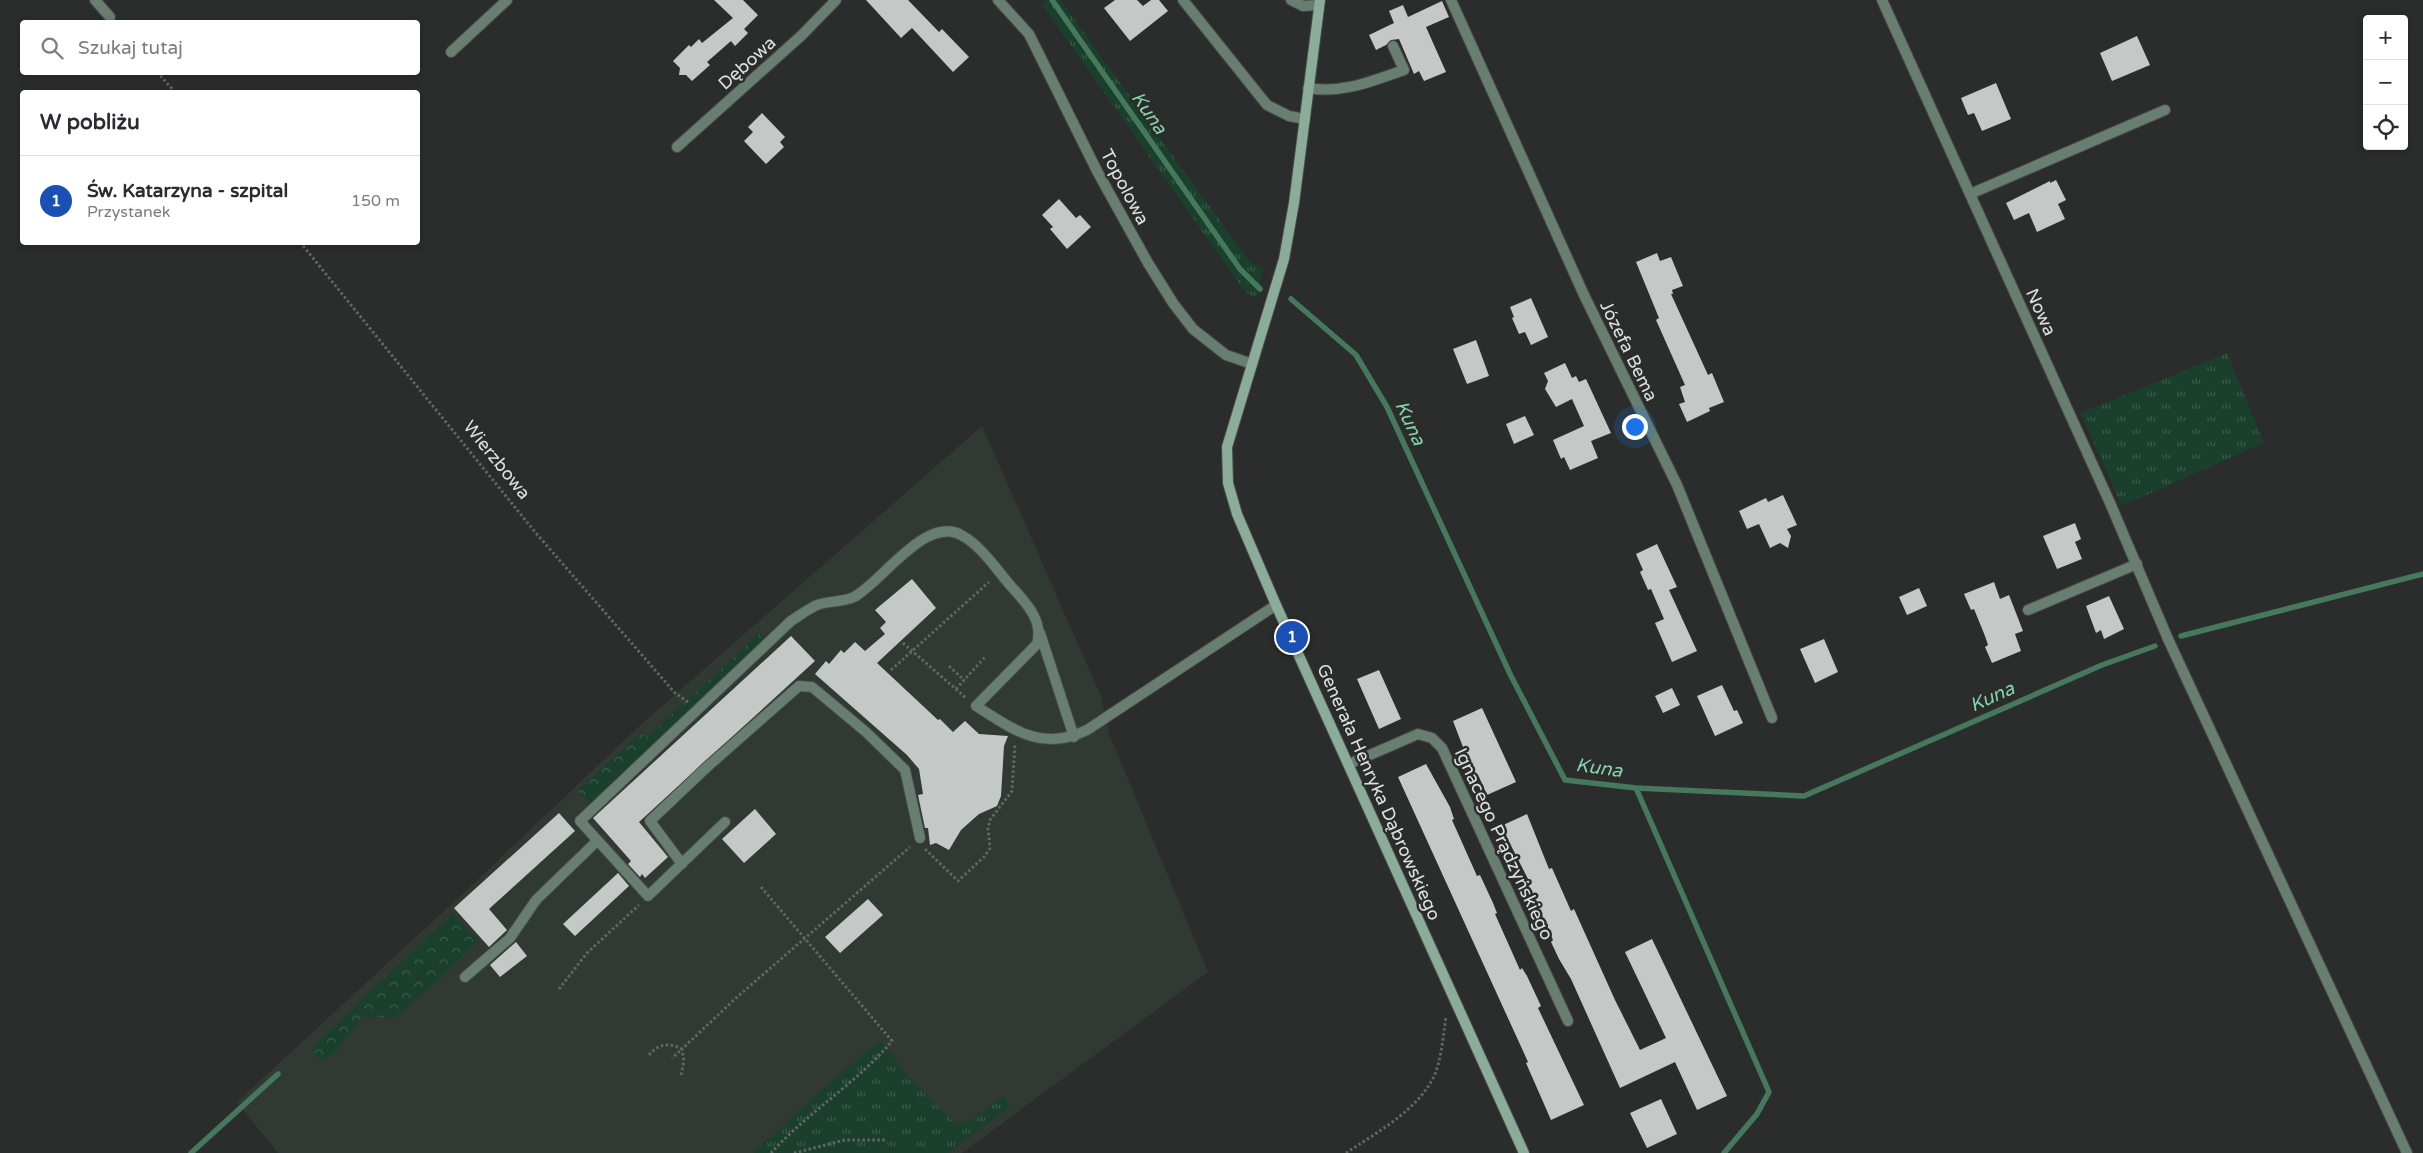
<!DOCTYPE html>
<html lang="pl">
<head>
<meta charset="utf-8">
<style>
	body { margin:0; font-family:"Varela Round",sans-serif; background:#f2f2f3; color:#2b2b33 }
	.controls { position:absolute; right:15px; top:15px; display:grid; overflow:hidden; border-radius:5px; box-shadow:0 2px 8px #0003 }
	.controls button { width:45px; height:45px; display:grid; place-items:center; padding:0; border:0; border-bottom:1px solid #e1e1e2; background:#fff; color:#2b2b33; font:25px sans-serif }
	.you { position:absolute; left:1634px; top:426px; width:18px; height:18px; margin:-12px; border:4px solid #fff; border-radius:50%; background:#1a73e8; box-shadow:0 0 0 8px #1a73e833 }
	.badge { display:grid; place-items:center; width:32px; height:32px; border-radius:50%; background:#3d7760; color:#fff; font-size:16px; font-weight:700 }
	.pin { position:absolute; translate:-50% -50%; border:2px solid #fff; box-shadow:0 1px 5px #0006 }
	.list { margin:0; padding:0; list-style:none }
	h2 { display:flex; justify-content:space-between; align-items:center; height:65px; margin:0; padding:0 20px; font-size:21px }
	h2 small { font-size:16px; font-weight:400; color:#7c7c81 }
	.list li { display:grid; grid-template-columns:32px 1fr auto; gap:15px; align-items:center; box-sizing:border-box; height:90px; padding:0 20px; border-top:1px solid #e1e1e2 }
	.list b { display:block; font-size:19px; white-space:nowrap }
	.list p { margin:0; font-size:16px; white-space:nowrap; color:#7c7c81 }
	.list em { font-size:16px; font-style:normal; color:#7c7c81 }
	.icon { flex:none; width:28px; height:28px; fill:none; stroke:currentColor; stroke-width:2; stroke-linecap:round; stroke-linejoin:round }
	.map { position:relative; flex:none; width:2423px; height:1153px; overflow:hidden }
	.search { position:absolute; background:#fff; box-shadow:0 2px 8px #0003; left:20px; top:20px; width:400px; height:55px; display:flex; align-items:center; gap:12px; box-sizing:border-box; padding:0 18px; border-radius:5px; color:#7c7c81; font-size:19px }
	.panel { position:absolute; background:#fff; box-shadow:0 2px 8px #0003; left:20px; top:90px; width:400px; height:155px; border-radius:5px }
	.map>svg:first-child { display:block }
</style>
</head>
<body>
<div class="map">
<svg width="2423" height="1153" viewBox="0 0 2423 1153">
	<defs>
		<pattern id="grass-tufts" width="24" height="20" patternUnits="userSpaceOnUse" patternTransform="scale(1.25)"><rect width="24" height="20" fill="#1a402d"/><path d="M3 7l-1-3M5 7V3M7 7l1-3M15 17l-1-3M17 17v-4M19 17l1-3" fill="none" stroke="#3b5b4b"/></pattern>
		<pattern id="forest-crowns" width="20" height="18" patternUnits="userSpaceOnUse" patternTransform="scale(1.25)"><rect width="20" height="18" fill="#1a402d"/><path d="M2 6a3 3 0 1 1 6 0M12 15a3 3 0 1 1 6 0" fill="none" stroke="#3b5b4b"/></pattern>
	</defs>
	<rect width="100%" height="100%" fill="#2a2d2b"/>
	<!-- built -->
	<path fill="#303933" d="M982 426 1101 696 1109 733 1208 972 962 1153H278L237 1102 472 885 637 728Z"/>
	<!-- grass -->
	<path fill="url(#grass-tufts)" d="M1047 0H1060L1249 261 1262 269 1257 298 1246 293 1221 258 1043 6Z
		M2227 353 2264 443 2122 506 2081 413Z
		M881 1041 912 1081 955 1123 970 1121 1003 1096 1010 1107 948 1153H753L845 1069Z"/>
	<!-- forest -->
	<path fill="url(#forest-crowns)" d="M760 633 767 640 610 787 591 803 577 791 641 733 646 738Z
		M452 914 478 940 434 984 394 1018 364 1016 333 1054 321 1061 311 1049Z"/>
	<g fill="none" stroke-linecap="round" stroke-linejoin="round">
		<!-- stream -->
		<path stroke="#46785d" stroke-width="5.5" d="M1052 0 1240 269 1260 289
			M1291 299 1356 355 1387 407 1511 676 1565 780 1636 788 1804 796 2102 665 2155 646
			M2181 636 2423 574
			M1636 788 1769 1092 1757 1114 1724 1153
			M191 1153 278 1074"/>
	</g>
	<!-- building -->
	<path fill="#c4c8c6" d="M714 0H743L758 15 744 29 748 33 735 46 731 41 707 62 710 65 692 81 686 75H679L680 68 673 61 689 45 691 47 699 39 702 43 733 18Z
		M866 0H908L939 32 942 29 969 57 953 72 912 28 901 38Z
		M1115 0H1137L1143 6 1151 0H1159L1168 11 1130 41 1104 8Z
		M1442 1 1449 17 1426 27 1446 72 1424 81 1419 71 1414 74 1399 39 1391 40 1386 45 1376 50 1369 35 1394 23 1389 11 1403 5 1408 17Z
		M2137 36 2150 65 2112 81 2100 53Z
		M1996 83 2011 119 1982 131 1974 113 1968 115 1961 98Z
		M762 113 785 137 780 142 784 147 766 164 744 141 753 132 748 127Z
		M2056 180 2066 200 2058 204 2065 219 2037 232 2029 213 2014 220 2006 203 2050 181V183Z
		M1059 199 1076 218 1080 215 1091 227 1067 249 1050 229 1053 227 1042 215Z
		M1657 253 1660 261 1671 257 1683 286 1672 290 1673 294H1671L1708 375 1712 373 1724 402 1709 408 1710 411 1687 422 1679 404 1685 402 1680 387 1685 385 1656 320 1659 318 1636 262Z
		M1531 298 1548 337 1531 345 1525 332 1519 334 1512 318 1514 317 1510 307Z
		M1476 340 1489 376 1467 384 1453 349Z
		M1565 363 1572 378 1576 376 1579 382 1586 379 1611 433 1591 441 1598 458 1570 470 1564 457 1561 459 1553 440 1584 426 1572 399 1556 407 1545 389 1548 381 1544 373Z
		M1525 416 1534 435 1514 444 1506 424Z
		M1783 495 1797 525 1787 529 1791 536 1788 548 1780 543 1770 548 1759 524 1747 529 1739 511 1766 498 1768 502Z
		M2075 523 2081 539 2075 542 2082 559 2057 569 2043 536Z
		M1657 544 1677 587 1669 590 1697 651 1672 662 1655 623 1664 619 1651 589 1648 590 1640 572 1643 570 1636 554Z
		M912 579 936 608 877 663 938 720 940 719 953 732 965 721 979 734 1008 736 1004 746 1001 796 997 806 979 814 961 830 949 850 936 843 930 845 928 828H925L918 795 923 794 919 769 907 755 815 674 826 661 829 664 841 650 844 653 855 642 865 651 885 634 880 628 886 622 875 610Z
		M1994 582 2000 599 2009 595 2023 631 2015 634 2021 651 1992 663 1985 647 1988 645 1985 636 1974 609 1971 610 1964 594Z
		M1919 588 1927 606 1907 615 1899 597Z
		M2109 596 2124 629 2104 639 2101 630 2096 633 2086 606Z
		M791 636 815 661 639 822 668 857 645 878 642 874 640 877 628 864 631 861 593 818Z
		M1824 639 1838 672 1815 683 1800 649Z
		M1379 670 1401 719 1379 729 1357 679Z
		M1722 685 1734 711 1737 710 1743 723 1715 736 1697 696Z
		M1672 688 1680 705 1663 713 1655 696Z
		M1482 708 1516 782 1487 795 1479 777 1476 779 1471 768 1453 721Z
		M1426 764 1450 807 1454 819 1452 820 1477 876 1480 875 1493 903 1497 913 1495 914 1520 970 1522 968 1527 976 1541 1006 1538 1008 1584 1105 1551 1120 1526 1063 1528 1062 1398 777Z
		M755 809 776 834 744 863 722 839Z
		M559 813 575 831 489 909 507 930 489 947 454 908Z
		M1527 814 1549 869 1552 868 1571 911 1574 909 1615 1000 1640 1050 1666 1038 1625 952 1652 939 1727 1096 1697 1110 1675 1062 1620 1088 1571 979 1559 959 1551 942 1553 940 1526 880 1528 879 1501 826Z
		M618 873 629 886 575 936 563 924Z
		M868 899 883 915 840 953 825 937Z
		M516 942 527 956 500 977 490 965Z
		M1661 1099 1677 1134 1647 1148 1630 1113Z"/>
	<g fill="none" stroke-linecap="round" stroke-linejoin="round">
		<!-- lane casing -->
		<g stroke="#474a48" stroke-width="12">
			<path id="lane" d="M95 0 110 17
				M1183 0 1267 105 1289 116 1305 119
				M1291 0 1303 6 1319 5
				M451 52 507 0
				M1308 88C1342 94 1372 81 1404 70L1393 46
				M1970 194 2165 110
				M2028 610 2137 564
				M1040 633 1074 737
				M2168 639 2407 1153
				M1349 764 1418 734 1432 738 1442 748 1568 1021
				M725 822 648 896 580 821 791 621C799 616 808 609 817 605 828 601 843 602 854 597 883 581 927 513 963 536 982 547 996 569 1010 585 1025 602 1044 620 1037 644L976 706C1014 730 1042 752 1087 730L1276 605
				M682 864 650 821 707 767 799 686 812 687 866 732 905 770 920 838
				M465 977 510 938 536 900 597 841"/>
		</g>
		<!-- street casing -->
		<g stroke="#474a48" stroke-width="12">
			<path id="street" d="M998 0 1029 34 1097 171 1148 263 1173 303 1193 329 1226 355 1252 364
				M1451 0 1584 295 1677 485 1772 718
				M1882 0 2110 503 2168 639
				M677 147 802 35 836 0"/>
		</g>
		<!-- secondary casing -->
		<g stroke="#474a48" stroke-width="12">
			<path id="secondary" d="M1320 0 1294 203 1284 259 1227 447 1228 483 1237 514 1276 605 1524 1153"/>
		</g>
		<!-- path -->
		<path stroke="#636564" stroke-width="3" stroke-dasharray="2.5 2.5" stroke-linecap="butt" d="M157 72 175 92
			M300 242 535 532 675 693 688 702
			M903 643 966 698
			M949 666 964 680
			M891 670 989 582
			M956 689 985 657
			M925 849 958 881 984 857 990 848 988 828 990 820 1012 791 1015 744
			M761 887 892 1041C857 1083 808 1112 771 1153
			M559 989 587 953 639 905
			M649 1055C658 1044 669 1042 682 1049L672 1058
			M681 1075 684 1061 682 1049 736 998 910 847
			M794 1153 845 1140H887
			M1346 1153C1376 1133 1420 1109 1435 1074 1442 1056 1443 1036 1446 1017"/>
		<!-- lane -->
		<use href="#lane" stroke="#687e71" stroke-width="10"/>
		<!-- street -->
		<use href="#street" stroke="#687e71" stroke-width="10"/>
		<!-- secondary -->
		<use href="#secondary" stroke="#8aac98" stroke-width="10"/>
	</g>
	<g text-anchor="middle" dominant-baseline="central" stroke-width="5" stroke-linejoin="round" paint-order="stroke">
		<!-- street labels -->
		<g font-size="18" fill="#dfe1e0" stroke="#2a2d2b">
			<text transform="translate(747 63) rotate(-42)">Dębowa</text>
			<text transform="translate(1125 187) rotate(62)">Topolowa</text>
			<text transform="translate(2041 312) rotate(66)">Nowa</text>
			<text transform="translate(1629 351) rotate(64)">Józefa Bema</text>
			<text transform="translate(497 460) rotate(51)">Wierzbowa</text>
			<text transform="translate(1379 792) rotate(66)">Generała Henryka Dąbrowskiego</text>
			<text transform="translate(1504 844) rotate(65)">Ignacego Prądzyńskiego</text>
		</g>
		<!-- water labels -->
		<g font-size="19" font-style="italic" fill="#85d3a9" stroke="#2a2d2b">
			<text transform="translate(1149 113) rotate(55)">Kuna</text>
			<text transform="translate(1410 423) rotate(65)">Kuna</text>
			<text transform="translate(1992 697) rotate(-24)">Kuna</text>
			<text transform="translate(1599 768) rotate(8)">Kuna</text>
		</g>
	</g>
</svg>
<div class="controls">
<button>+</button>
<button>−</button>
<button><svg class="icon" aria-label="locate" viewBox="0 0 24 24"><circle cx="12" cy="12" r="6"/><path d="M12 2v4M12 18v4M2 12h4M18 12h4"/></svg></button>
</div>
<div class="you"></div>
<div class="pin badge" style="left:1292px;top:637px;background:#1a4fb4">1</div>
<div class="search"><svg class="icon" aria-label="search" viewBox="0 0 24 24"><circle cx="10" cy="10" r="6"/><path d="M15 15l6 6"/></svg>Szukaj tutaj</div>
<section class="panel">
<h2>W pobliżu<small></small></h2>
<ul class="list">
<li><span class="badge" style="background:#1a4fb4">1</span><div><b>Św. Katarzyna - szpital</b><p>Przystanek</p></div><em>150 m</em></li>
</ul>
</section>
</div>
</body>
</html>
